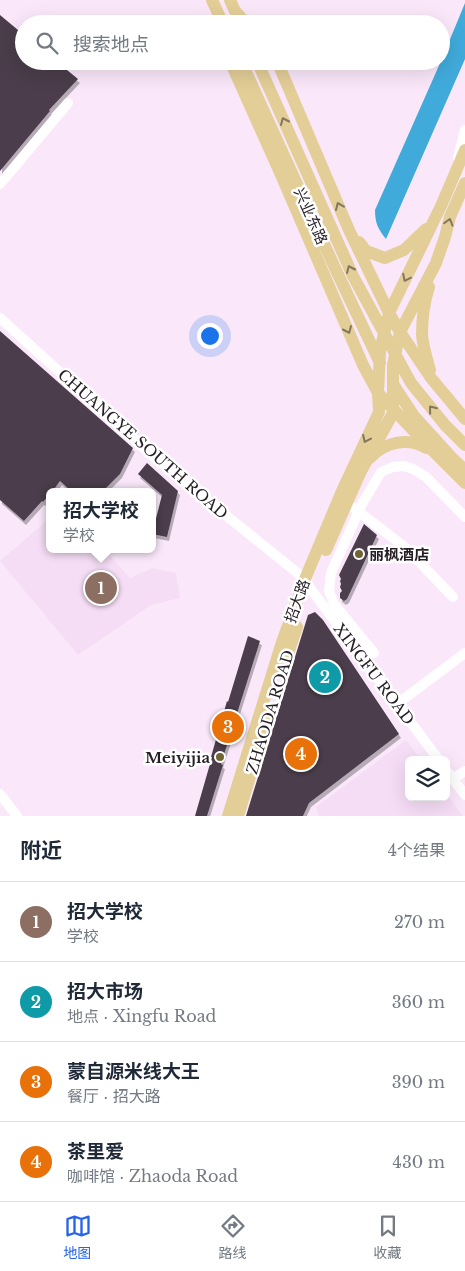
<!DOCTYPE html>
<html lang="zh">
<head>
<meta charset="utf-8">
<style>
	body { margin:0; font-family:"Libre Baskerville","Noto Sans SC",serif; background:#f2f2f3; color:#1f2937 }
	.controls { position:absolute; right:15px; bottom:15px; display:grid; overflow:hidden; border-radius:8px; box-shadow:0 5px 20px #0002 }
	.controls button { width:45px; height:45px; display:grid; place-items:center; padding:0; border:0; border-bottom:1px solid #e0e1e3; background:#fff; color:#1f2937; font:25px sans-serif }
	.you { position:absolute; left:209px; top:335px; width:18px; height:18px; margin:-12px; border:4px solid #fff; border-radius:50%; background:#1a73e8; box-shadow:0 0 0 8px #1a73e833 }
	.badge { display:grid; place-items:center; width:32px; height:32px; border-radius:50%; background:#2563eb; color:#fff; font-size:16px; font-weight:700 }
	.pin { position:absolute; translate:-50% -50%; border:2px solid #fff; box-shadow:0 1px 5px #0006 }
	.popup { position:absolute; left:46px; top:488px; width:110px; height:65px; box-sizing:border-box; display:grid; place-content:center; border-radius:8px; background:#fff; filter:drop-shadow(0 1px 4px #0005); font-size:16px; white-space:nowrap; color:#747a83 }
	.popup b { font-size:19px; color:#1f2937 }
	.popup::after { content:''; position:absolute; left:50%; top:100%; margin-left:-10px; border:10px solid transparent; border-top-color:#fff }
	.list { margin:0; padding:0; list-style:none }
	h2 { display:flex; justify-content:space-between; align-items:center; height:65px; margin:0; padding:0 20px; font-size:21px }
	h2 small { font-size:16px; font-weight:400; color:#747a83 }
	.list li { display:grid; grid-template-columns:32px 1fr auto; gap:15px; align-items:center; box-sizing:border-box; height:80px; padding:0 20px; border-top:1px solid #e0e1e3 }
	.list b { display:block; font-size:19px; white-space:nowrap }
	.list p { margin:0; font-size:16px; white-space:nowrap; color:#747a83 }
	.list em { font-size:16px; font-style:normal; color:#747a83 }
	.icon { flex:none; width:28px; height:28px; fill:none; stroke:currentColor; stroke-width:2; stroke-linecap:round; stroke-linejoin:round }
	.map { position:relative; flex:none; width:465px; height:816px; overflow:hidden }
	.search { position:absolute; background:#fff; box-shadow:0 5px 20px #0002; left:15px; right:15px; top:15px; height:55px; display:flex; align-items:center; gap:12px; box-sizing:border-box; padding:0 18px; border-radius:28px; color:#747a83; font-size:19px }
	.sheet { height:385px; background:#fff }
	nav { display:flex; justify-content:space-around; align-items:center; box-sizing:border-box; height:70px; border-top:1px solid #e0e1e3; background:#fff; font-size:14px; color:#747a83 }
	nav a { display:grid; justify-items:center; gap:2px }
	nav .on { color:#2563eb }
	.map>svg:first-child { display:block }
</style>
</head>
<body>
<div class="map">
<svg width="465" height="816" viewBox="0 0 465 816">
	<defs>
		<filter id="shadow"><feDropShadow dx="2" dy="4" stdDeviation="0" flood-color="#0004"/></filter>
	</defs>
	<rect width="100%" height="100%" fill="#fae8fa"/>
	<!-- built -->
	<path fill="#f5ddf5" d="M50 518V549H104L130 578 152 568 176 573 180 598 151 605 78 655 0 561Z
		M406 740 421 760H409V797H446V793L463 816H319L316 807Z"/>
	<!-- water -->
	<path fill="#40abdb" d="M465 3V59L386 239C378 229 375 223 375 210L441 61Z"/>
	<!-- building -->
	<path fill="#4c3e4c" filter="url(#shadow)" d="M0 15 24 35V61H56L78 79 49 110 50 111 0 171Z
		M0 331 133 448 120 474 102 492H82L77 488 72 492 60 481 52 492H50V494L43 502 42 501 24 521 0 500Z
		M147 463 178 491 167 537 152 534 162 495 138 474Z
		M364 524 377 535 347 599 344 601 340 598V593L342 591 340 587 341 584 340 581 341 579 339 575Z
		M315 612 323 620 399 734 309 803 303 816H246L308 615Z
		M248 636 260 641 221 764 223 765 207 816H195L212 757H211L227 701 228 702Z"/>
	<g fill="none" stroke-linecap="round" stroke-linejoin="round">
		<!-- minor -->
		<path stroke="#fff" stroke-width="10" d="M458 158 465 130
			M0 184 68 103
			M0 318 156 459 305 579 310 588 439 760
			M354 508 406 548 453 597
			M374 653 334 604 329 591 331 573 362 504 381 472 393 467 404 466 413 469 426 477 465 517
			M397 704 465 653
			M446 770 465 795
			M453 779 465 771
			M0 794 17 816"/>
		<!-- major -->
		<path stroke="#e3ce97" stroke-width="12" d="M212 0 223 24
			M230 0 235 11 247 24
			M230 61 282 177 363 365 378 393 432 450 465 483
			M241 61 335 268 380 363
			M257 61 353 276 411 383 445 425 465 445
			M277 61 349 230 389 313 400 332 431 378 465 419
			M359 242 366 251 385 258 404 250 426 229
			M429 287C424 302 422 318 422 335 423 346 427 359 430 370
			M393 384 414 416 453 459 465 470
			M370 458C384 442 408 437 426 448
			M326 550 361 471 393 413V365L400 332 436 263 445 237 450 217 465 183
			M284 665 297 627
			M228 816 282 642 305 579 342 491 379 412 378 393 380 351 389 313 441 206 465 150
			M238 816 268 718"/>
	</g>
	<!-- one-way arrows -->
	<defs><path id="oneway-chevron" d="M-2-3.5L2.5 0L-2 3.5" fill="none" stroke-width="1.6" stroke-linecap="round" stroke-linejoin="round" transform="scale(1.25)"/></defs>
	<g stroke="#84765e">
		<use href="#oneway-chevron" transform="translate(284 121) rotate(-114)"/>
		<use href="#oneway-chevron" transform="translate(339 206) rotate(-113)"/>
		<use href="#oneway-chevron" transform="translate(449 222) rotate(-74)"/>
		<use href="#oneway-chevron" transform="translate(350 269) rotate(-114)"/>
		<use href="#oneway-chevron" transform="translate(406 278) rotate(116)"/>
		<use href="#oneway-chevron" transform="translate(348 330) rotate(66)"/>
		<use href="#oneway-chevron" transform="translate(432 409) rotate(-129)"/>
		<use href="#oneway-chevron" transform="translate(366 439) rotate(115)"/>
	</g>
	<!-- markers -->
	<g fill="#716633" stroke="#fff" stroke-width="2">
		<circle cx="359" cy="554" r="5"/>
		<circle cx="220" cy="757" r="5"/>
	</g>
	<g text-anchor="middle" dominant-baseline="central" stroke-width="5" stroke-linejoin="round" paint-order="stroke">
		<!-- street labels -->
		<g font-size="15" fill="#251e25" stroke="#fff">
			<text transform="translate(311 216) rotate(66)">兴业东路</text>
			<text transform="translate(143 444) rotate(41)">CHUANGYE SOUTH ROAD</text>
			<text transform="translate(297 601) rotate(-70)">招大路</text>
			<text transform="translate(374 674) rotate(53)">XINGFU ROAD</text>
			<text transform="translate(270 712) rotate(-73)">ZHAODA ROAD</text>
		</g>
		<!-- poi labels -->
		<g font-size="15" font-weight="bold" fill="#251e25" stroke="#fff" text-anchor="start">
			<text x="369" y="554">丽枫酒店</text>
			<text x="210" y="757" text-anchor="end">Meiyijia</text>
		</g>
	</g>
</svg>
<div class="controls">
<button><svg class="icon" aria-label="layers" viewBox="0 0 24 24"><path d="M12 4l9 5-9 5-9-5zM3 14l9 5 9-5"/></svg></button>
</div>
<div class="you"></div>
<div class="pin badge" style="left:101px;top:588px;background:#8d6e63">1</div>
<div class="popup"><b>招大学校</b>学校</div>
<div class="pin badge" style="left:325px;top:677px;background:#0f9aa8">2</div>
<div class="pin badge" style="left:228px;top:727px;background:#e8710a">3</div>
<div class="pin badge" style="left:301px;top:754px;background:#e8710a">4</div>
<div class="search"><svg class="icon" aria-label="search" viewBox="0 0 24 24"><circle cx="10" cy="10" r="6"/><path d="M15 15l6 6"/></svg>搜索地点</div>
</div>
<section class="sheet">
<h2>附近<small>4个结果</small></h2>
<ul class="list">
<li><span class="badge" style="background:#8d6e63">1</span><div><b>招大学校</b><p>学校</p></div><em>270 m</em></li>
<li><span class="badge" style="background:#0f9aa8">2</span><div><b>招大市场</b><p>地点 · Xingfu Road</p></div><em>360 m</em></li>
<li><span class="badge" style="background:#e8710a">3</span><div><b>蒙自源米线大王</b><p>餐厅 · 招大路</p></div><em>390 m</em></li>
<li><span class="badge" style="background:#e8710a">4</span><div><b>茶里爱</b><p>咖啡馆 · Zhaoda Road</p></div><em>430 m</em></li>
</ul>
</section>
<nav>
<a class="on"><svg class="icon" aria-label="map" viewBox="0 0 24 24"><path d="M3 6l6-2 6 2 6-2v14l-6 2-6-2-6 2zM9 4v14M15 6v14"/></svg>地图</a>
<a><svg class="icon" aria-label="directions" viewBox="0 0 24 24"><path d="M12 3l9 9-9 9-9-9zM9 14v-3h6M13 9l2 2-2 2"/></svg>路线</a>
<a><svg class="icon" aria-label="saved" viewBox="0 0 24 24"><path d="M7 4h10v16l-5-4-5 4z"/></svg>收藏</a>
</nav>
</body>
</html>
